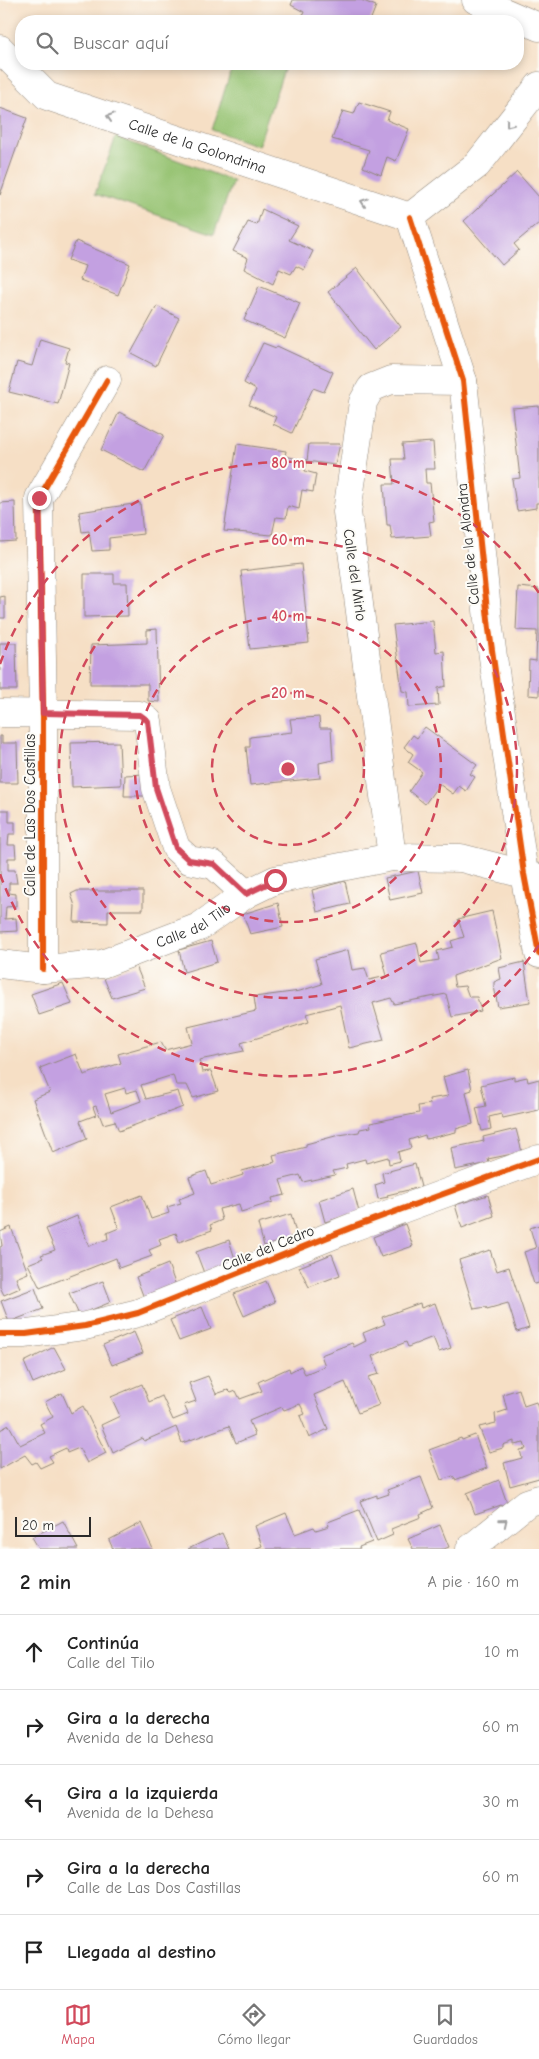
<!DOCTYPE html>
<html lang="es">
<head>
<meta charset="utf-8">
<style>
	body { margin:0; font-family:"Comic Neue",sans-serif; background:#f6f6f6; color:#222 }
	.scale { position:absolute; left:15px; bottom:12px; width:76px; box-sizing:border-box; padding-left:5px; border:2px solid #2b2b2b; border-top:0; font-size:14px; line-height:18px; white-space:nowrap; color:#2b2b2b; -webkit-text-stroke:4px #fdfcf7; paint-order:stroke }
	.stop { position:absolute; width:15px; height:15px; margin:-11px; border:4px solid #d1495b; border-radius:50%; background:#fff }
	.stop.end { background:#d1495b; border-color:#fff; box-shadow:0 1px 5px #0008 }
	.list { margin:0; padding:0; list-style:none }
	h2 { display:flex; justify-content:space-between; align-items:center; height:65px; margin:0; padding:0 20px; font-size:21px }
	h2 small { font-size:16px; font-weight:400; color:#767676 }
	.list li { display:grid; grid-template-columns:32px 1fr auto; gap:15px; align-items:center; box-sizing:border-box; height:75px; padding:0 20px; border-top:1px solid #e0e0e0 }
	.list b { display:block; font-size:19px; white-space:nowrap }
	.list p { margin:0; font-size:16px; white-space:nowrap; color:#767676 }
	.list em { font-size:16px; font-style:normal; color:#767676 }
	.icon { flex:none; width:28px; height:28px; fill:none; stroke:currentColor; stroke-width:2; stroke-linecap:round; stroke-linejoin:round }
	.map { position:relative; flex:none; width:539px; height:1549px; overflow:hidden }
	.search { position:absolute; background:#fff; box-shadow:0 2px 8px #0003; left:15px; right:15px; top:15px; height:55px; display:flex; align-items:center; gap:12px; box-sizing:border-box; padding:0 18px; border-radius:20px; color:#767676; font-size:19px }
	.sheet { height:440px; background:#fff }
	nav { display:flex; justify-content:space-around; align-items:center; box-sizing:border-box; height:70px; border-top:1px solid #e0e0e0; background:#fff; font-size:14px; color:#767676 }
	nav a { display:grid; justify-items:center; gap:2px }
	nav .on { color:#d1495b }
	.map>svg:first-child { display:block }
</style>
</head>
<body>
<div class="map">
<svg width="539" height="1549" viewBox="0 0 539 1549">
	<rect width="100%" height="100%" fill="#fdfcf7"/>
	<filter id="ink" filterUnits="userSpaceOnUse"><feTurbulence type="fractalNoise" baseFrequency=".02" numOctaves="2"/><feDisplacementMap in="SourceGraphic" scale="10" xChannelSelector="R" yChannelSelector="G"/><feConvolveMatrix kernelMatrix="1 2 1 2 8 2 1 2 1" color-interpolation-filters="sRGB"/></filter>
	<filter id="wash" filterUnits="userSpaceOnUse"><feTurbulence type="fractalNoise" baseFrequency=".0096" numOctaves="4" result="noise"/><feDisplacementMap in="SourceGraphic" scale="20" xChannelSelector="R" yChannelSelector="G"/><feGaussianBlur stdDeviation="1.12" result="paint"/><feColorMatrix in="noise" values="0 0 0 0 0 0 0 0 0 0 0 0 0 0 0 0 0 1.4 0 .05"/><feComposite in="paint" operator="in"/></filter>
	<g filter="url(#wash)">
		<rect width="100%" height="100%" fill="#f6dfc5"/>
		<!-- green -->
		<path fill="#95c271" stroke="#60764e" d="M233 64H286L258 146 212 130Z
			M116 137 233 181 214 234 95 194Z"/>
		<g id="blocks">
			<!-- building -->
			<path fill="#c3a0e1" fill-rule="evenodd" d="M293 0H361L376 6 370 21H300L304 12 291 5Z
				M359 102 390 112 387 120 409 129 396 161 387 157 381 175 363 167 369 150 332 139 343 111 354 114Z
				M0 108 27 118 0 195Z
				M517 172 539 197V223L514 244 519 250 502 265 464 221Z
				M262 209 298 226 289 240 313 251 304 270 296 266 291 274 279 269 273 284 244 269 248 258 233 251 248 222 257 225Z
				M76 241 130 264 118 295 80 280 85 266 68 260Z
				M357 268 401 327 374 350 328 292Z
				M259 286 300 303 285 338 244 320Z
				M157 306 179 318 156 366 131 353Z
				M40 339 69 348 65 362 69 363 58 404 9 392 17 362 32 366Z
				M263 343 276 348 277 346 333 372 324 392 313 388 292 433 273 424 276 417 249 405 256 390 244 383Z
				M539 406V503H536V508L517 511 512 479 520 478 512 408Z
				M119 412 164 435 144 472 101 450Z
				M433 442 435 469H425L426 483H430L434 521 429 522 431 536 392 539 390 525H387L384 484H394L392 459H404L402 444Z
				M237 444 286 451 285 456 307 461 309 444H340L335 465 307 461 305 471 316 474 313 492 302 490 299 509 288 506 286 518 276 517 272 535 224 531Z
				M15 502 16 541 0 542V503Z
				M140 503 143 534 109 538V550L92 551 89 531 82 532 79 512Z
				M301 564 309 643 250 649 241 571Z
				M84 574H114V583H127L128 616 84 617Z
				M518 587 539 589V696L528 695 529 660 536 661 537 631 516 630Z
				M5 596V618H0V597Z
				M433 621 436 652 444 651 446 686 438 688 439 705 409 707 408 692 402 691 393 625Z
				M157 629 159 702 148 701V684H90L91 645 147 643V630Z
				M0 643H16L17 690H0Z
				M319 717 320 728H331L333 760 319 763 320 778 250 785 246 747H250V737L292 732 290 719Z
				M425 727 477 765 470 774 475 777 466 791 459 786 453 794 439 784 425 804 409 791 422 772 408 762 413 754 404 747 413 735 417 738Z
				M0 736H2V743H17L18 783H0Z
				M119 742 121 785 72 787 71 743Z
				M144 774 147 796H124L125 775Z
				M0 810H9V822H15V834H9L8 845H15L16 858H8V870H15L17 883H9V893L16 894V906L6 907 5 919 16 918 17 931 0 932Z
				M418 871 423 893 390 900 385 878Z
				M345 881 350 904 317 912 312 890Z
				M77 891H143V910H108V923L74 922 75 906 71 894Z
				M278 903 283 927 250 934 243 914Z
				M492 911 502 958 453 976 455 987 465 986 469 997H477L481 1011 452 1017 446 994 394 1004 391 998 373 1003 384 1040 349 1048 340 1005 306 1014 309 1022 241 1043 244 1051 199 1060 202 1072 211 1071 218 1091 193 1098 187 1085H176L173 1075 141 1085 146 1099 178 1091 183 1107 119 1131 115 1121 103 1124 96 1106 93 1107 96 1115 80 1121 87 1139 53 1153 33 1099 50 1092 40 1068 76 1054 84 1075 121 1063 118 1054 161 1042 165 1050 192 1043 188 1027 256 1011 254 997 300 991 322 984 315 959 348 950 352 970 365 968 369 980 387 976 381 952 417 943 421 963 439 960 437 951 453 947 451 941 464 937 458 919ZM125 1088 126 1093 137 1090 141 1101 111 1112 105 1094Z
				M211 941 217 962 184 972 179 950Z
				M524 962 530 1002 498 1007 494 986V982L501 979 499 968Z
				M136 966 145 988 112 998 103 976Z
				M63 983 72 1004 39 1015 31 994Z
				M468 1070 472 1090 466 1092 473 1124 456 1129V1132L426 1139 425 1135 409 1140 411 1148 398 1152 400 1161 389 1164 388 1157 366 1163 365 1159 346 1164 347 1168 333 1171 335 1175 303 1182 300 1175 280 1180 285 1195 272 1198 273 1202 241 1212 239 1204 219 1209 222 1220 210 1225 212 1230 179 1242 176 1233 159 1239 161 1245 149 1250 152 1256 119 1268 116 1258 40 1288 28 1264 43 1258 41 1255 55 1250 46 1229 77 1216 89 1246 108 1239 107 1233 119 1228 111 1207 142 1195 151 1219 169 1213 167 1207 181 1203 179 1199 195 1193 189 1177 206 1171 211 1185 243 1175 242 1171 275 1162 273 1155 306 1147V1144L339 1135 359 1132 360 1129 371 1127 370 1123 419 1113 418 1106 430 1104 429 1099 448 1096 443 1077Z
				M514 1077V1080L527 1077 528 1082 539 1079V1110L503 1118 501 1114 489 1117 491 1129 482 1131 476 1108 486 1106 481 1085Z
				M516 1129 522 1152 488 1159 489 1163 455 1170 451 1148 484 1141 483 1137Z
				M415 1164 421 1187 387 1195 388 1197 378 1199 375 1185 384 1182 382 1173Z
				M353 1189 359 1212 325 1222 319 1200Z
				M488 1195 494 1216 462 1228 455 1205Z
				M291 1214 297 1237 264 1246 258 1224Z
				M405 1224 413 1246 381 1257 373 1237Z
				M539 1225V1283L534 1284 524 1252 536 1248 530 1228Z
				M11 1227 28 1273 16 1278 20 1288 4 1295 0 1287V1247L2 1246 0 1232Z
				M229 1240 236 1262 204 1273 196 1252Z
				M490 1250 497 1271 509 1267 529 1328 517 1332 508 1303 487 1309 486 1307 474 1309 459 1260Z
				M332 1254 340 1275 309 1287 299 1267Z
				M168 1264 176 1286 144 1298 136 1277Z
				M103 1281 111 1302 79 1315 69 1293Z
				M266 1281 275 1302 244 1316 234 1294Z
				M35 1288 43 1309 9 1322 1 1301Z
				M420 1303 421 1308 435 1303 451 1348 439 1352 433 1337 408 1347 406 1342 372 1356 379 1374 368 1377 379 1405 358 1413 345 1382 314 1395 328 1429 309 1438 300 1416 305 1414 300 1404 284 1410 282 1407 249 1421 255 1435 236 1443 229 1426 182 1443 176 1427 144 1441 143 1438 113 1453 101 1425 120 1416 111 1397 142 1384 149 1402 162 1396 173 1420 188 1414 184 1405 196 1401 189 1383 208 1376 216 1394 228 1390 231 1393 236 1391 240 1399 262 1391 258 1382 289 1368 290 1372 301 1366 305 1374 325 1366 321 1355 352 1343 354 1347 366 1341 363 1333 385 1324 382 1317Z
				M202 1307 211 1329 179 1341 170 1320Z
				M134 1332 143 1353 112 1365 103 1345Z
				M54 1347 66 1369 33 1383 24 1362Z
				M519 1389 524 1406 536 1402 539 1412V1478L510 1486 504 1463 522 1458 520 1450 526 1449 524 1443 514 1445V1441L503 1445V1448L489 1452 479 1427 496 1423 495 1414 507 1410 503 1394Z
				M62 1393 71 1413 83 1406 106 1453 87 1463 79 1448 67 1453 66 1448 49 1456 53 1462 40 1468 36 1462 32 1464 25 1455 0 1469V1430L9 1425 20 1445 45 1433 40 1424 53 1417 45 1402Z
				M475 1435 487 1468 455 1480 453 1476 441 1480 429 1450 461 1438 462 1440Z
				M421 1477 433 1508 420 1514 421 1517 391 1529 393 1535 377 1542 360 1501 377 1495V1498L389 1494 387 1490Z
				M499 1480 507 1503 475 1514 467 1493Z
				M359 1510 372 1542 359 1547 360 1549H254L262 1546 255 1526 286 1513 295 1534 314 1527 316 1530 329 1526 328 1522Z
				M63 1521 78 1549H39L32 1537Z
				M141 1523 153 1549H113L109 1540Z
				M440 1525 449 1547 444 1549H413L408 1539Z
				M222 1533 229 1549H188Z"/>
		</g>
	</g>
	<g filter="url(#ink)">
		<use href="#blocks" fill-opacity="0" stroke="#908578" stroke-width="1"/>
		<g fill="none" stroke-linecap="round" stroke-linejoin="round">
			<!-- minor casing -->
			<g stroke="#908578" stroke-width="29">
				<g id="minor">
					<path d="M476 0 539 27"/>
					<path id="s1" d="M0 49 47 96 410 217"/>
					<path d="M410 217 463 381 489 629 524 874 539 954"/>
					<path d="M410 217 477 165 539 86"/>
					<path d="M0 713 140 715 148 721 156 788 176 848 189 860 214 865 246 894"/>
					<path d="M392 857 347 512 363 402 371 388 391 380 463 381"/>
					<path id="s2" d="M0 964 43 969 102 964 199 927 246 894 275 880 392 857 461 858 539 878"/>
					<path d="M43 969V713L39 498 107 380"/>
					<path d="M0 1334H26L85 1326 138 1313 353 1227 539 1159"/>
					<path d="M470 1549 527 1503 539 1499"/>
				</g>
			</g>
			<!-- minor -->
			<use href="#minor" stroke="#fff" stroke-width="28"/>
			<!-- cycleway casing -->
			<g stroke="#fdfcf7" stroke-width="9">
				<path id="cycleway" d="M410 217 463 381 489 629 524 874 539 954
					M43 969V713L39 498 107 380
					M0 1334H26L85 1326 138 1313 353 1227 539 1159"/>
			</g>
			<!-- cycleway -->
			<use href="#cycleway" stroke="#e8590c" stroke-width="6"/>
		</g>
		<!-- one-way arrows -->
		<defs><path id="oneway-chevron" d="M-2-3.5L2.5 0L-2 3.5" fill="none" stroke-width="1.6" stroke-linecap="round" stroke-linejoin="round" transform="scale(1.25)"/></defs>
		<g stroke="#a0a0a0">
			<use href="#oneway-chevron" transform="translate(110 117) rotate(-162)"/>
			<use href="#oneway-chevron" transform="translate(509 124) rotate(128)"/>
			<use href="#oneway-chevron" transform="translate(364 202) rotate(-162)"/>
			<use href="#oneway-chevron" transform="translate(504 1522) rotate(-39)"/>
		</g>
	</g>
	<g fill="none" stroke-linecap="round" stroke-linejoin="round" filter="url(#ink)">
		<!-- route -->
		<path stroke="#d1495b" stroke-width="6" d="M39 498 43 713 140 715 148 721 156 788 176 848 189 860 214 864 246 894 275 880"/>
	</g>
	<!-- distance rings -->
	<g fill="none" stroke="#d1495b" stroke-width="2.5" stroke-dasharray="9 6">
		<circle cx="288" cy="769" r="76"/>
		<circle cx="288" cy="769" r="153"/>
		<circle cx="288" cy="769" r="229"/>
		<path d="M539 945A306 306 0 0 1 0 874M0 664A306 306 0 0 1 539 593"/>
	</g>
	<g text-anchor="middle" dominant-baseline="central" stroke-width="4" stroke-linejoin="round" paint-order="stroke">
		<!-- street labels -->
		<g font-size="15" fill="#2b2b2b" stroke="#fdfcf7">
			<text stroke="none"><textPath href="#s1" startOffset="225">Calle de la Golondrina</textPath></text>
			<text transform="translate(468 544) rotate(-96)">Calle de la Alondra</text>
			<text transform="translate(355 575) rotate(82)">Calle del Mirlo</text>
			<text transform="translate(30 815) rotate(-90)">Calle de Las Dos Castillas</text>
			<text stroke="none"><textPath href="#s2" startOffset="202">Calle del Tilo</textPath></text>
			<text transform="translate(268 1248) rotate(-22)">Calle del Cedro</text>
		</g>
	</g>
	<circle cx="288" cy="769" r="8" fill="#d1495b" stroke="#fdfcf7" stroke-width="2.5"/>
	<g font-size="15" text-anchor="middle" font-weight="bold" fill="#d1495b" stroke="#fdfcf7" stroke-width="4" stroke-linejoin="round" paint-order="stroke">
		<text x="288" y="468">80 m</text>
		<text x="288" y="545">60 m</text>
		<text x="288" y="621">40 m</text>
		<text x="288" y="698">20 m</text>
	</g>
</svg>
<div class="scale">20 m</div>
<div class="stop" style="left:275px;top:880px"></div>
<div class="stop end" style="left:39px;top:498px"></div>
<div class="search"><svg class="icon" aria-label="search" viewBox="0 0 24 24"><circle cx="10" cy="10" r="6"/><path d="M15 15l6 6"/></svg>Buscar aquí</div>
</div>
<section class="sheet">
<h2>2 min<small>A pie · 160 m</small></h2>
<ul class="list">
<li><svg class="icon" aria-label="ahead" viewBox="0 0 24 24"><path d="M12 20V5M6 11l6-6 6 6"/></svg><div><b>Continúa</b><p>Calle del Tilo</p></div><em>10 m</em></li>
<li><svg class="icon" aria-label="right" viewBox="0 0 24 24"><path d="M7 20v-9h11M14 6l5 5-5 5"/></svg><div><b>Gira a la derecha</b><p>Avenida de la Dehesa</p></div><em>60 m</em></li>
<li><svg class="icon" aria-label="left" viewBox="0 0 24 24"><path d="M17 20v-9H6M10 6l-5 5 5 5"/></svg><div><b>Gira a la izquierda</b><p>Avenida de la Dehesa</p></div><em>30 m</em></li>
<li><svg class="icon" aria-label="right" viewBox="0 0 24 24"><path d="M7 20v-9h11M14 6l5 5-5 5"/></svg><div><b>Gira a la derecha</b><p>Calle de Las Dos Castillas</p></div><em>60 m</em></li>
<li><svg class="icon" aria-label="arrive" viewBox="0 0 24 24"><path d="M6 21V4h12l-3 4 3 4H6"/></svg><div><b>Llegada al destino</b></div></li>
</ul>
</section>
<nav>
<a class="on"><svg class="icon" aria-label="map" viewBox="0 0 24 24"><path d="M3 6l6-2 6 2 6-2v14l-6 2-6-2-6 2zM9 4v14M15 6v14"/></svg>Mapa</a>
<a><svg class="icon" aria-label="directions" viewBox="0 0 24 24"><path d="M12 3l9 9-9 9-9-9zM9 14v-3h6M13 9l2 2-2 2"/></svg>Cómo llegar</a>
<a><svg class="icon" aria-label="saved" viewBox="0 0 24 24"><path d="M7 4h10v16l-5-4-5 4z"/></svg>Guardados</a>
</nav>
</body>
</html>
